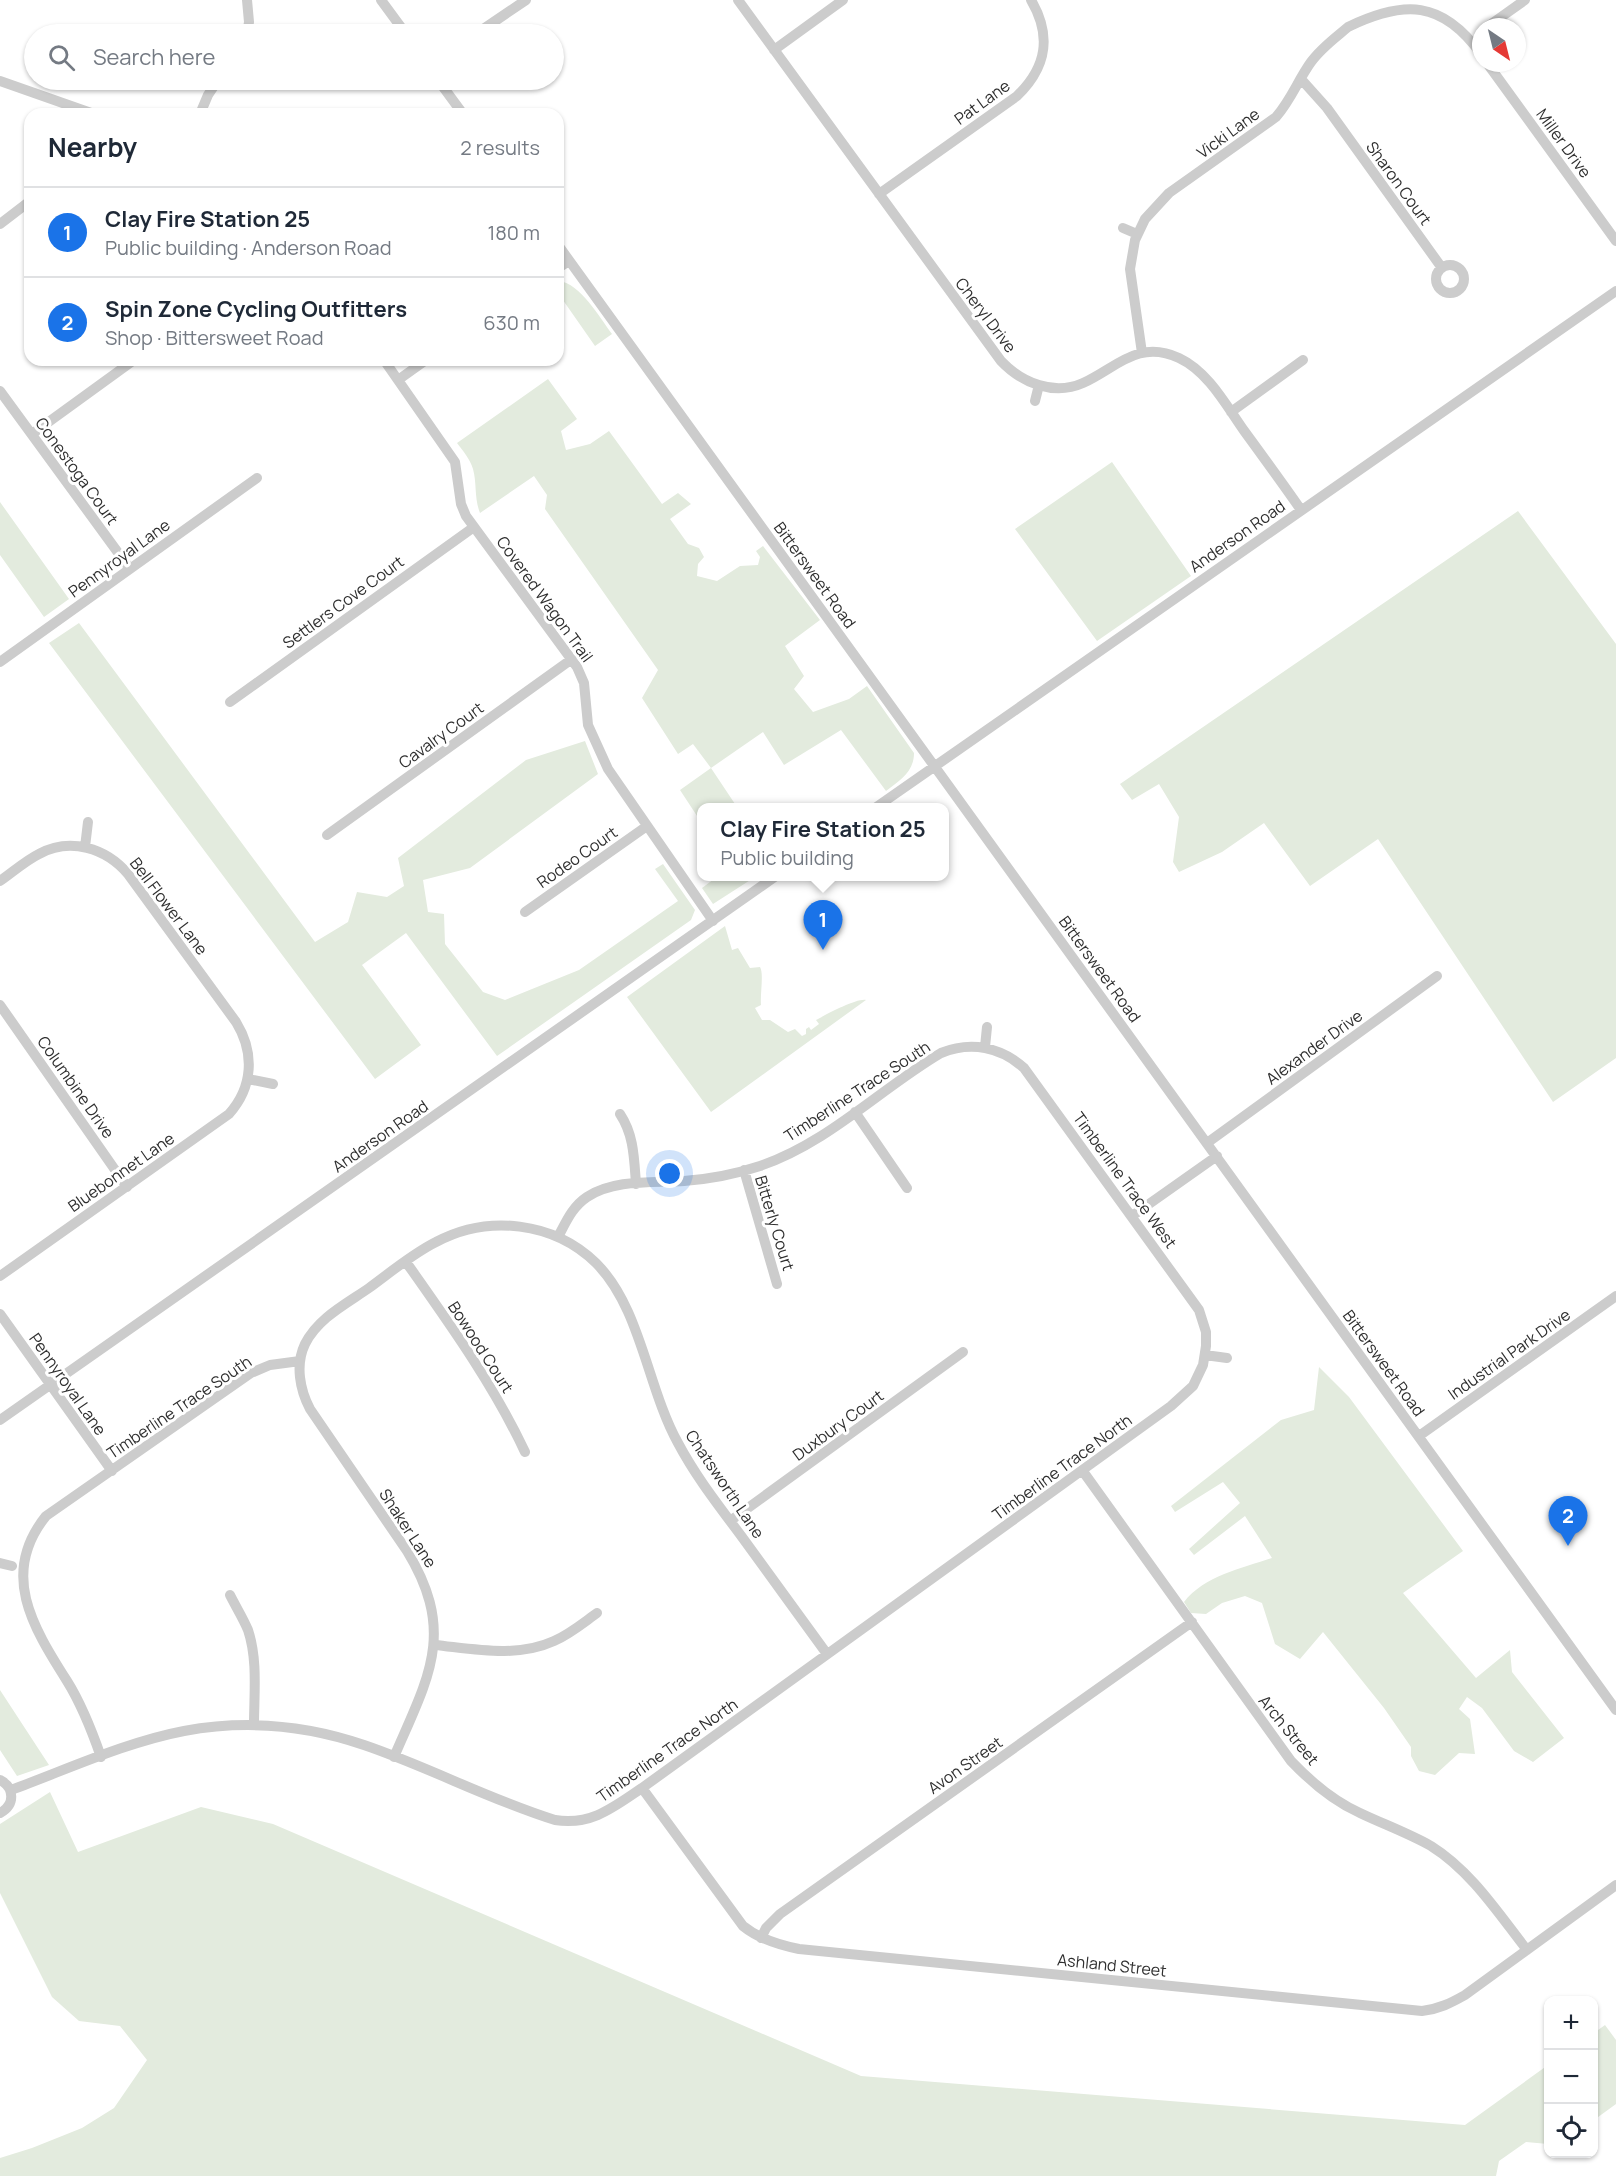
<!DOCTYPE html>
<html lang="en">
<head>
<meta charset="utf-8">
<style>
	body { margin:0; font-family:Manrope,sans-serif; background:#f2f2f3; color:#1f2937 }
	.controls { position:absolute; right:18px; bottom:18px; display:grid; overflow:hidden; border-radius:12px; box-shadow:0 2px 4px #0004 }
	.controls button { width:54px; height:54px; display:grid; place-items:center; padding:0; border:0; border-bottom:2px solid #e0e1e3; background:#fff; color:#1f2937; font:30px sans-serif }
	.compass { position:absolute; left:1472px; top:18px; width:54px; height:54px; border-radius:50%; background:#fff; box-shadow:0 2px 4px #0004; rotate:145deg }
	.you { position:absolute; left:670px; top:1174px; width:21px; height:21px; margin:-15px; border:4px solid #fff; border-radius:50%; background:#1a73e8; box-shadow:0 0 0 9px #1a73e833 }
	.badge { display:grid; place-items:center; width:39px; height:39px; border-radius:50%; background:#1a73e8; color:#fff; font-size:20px; font-weight:700 }
	.pin { position:absolute; translate:-50% -50px; filter:drop-shadow(0 2px 3px #0008) }
	.pin::after { content:''; position:absolute; top:32px; width:21px; height:18px; background:inherit; clip-path:polygon(0 0,100% 0,50% 100%) }
	.popup { position:absolute; left:697px; top:803px; width:252px; height:78px; box-sizing:border-box; display:grid; place-content:center; border-radius:12px; background:#fff; filter:drop-shadow(0 2px 4px #0005); font-size:20px; white-space:nowrap; color:#747a83 }
	.popup b { font-size:22px; color:#1f2937 }
	.popup::after { content:''; position:absolute; left:50%; top:100%; margin-left:-12px; border:12px solid transparent; border-top-color:#fff }
	.list { margin:0; padding:0; list-style:none }
	h2 { display:flex; justify-content:space-between; align-items:center; height:78px; margin:0; padding:0 24px; font-size:26px }
	h2 small { font-size:20px; font-weight:400; color:#747a83 }
	.list li { display:grid; grid-template-columns:39px 1fr auto; gap:18px; align-items:center; box-sizing:border-box; height:90px; padding:0 24px; border-top:2px solid #e0e1e3 }
	.list b { display:block; font-size:22px; white-space:nowrap }
	.list p { margin:0; font-size:20px; white-space:nowrap; color:#747a83 }
	.list em { font-size:20px; font-style:normal; color:#747a83 }
	.icon { flex:none; width:33px; height:33px; fill:none; stroke:currentColor; stroke-width:2; stroke-linecap:round; stroke-linejoin:round }
	.map { position:relative; flex:none; width:1616px; height:2176px; overflow:hidden }
	.search { position:absolute; background:#fff; box-shadow:0 2px 4px #0004; left:24px; top:24px; width:540px; height:66px; display:flex; align-items:center; gap:15px; box-sizing:border-box; padding:0 21px; border-radius:33px; color:#747a83; font-size:22px }
	.panel { position:absolute; background:#fff; box-shadow:0 2px 4px #0004; left:24px; top:108px; width:540px; height:258px; border-radius:18px }
	.map>svg:first-child { display:block }
</style>
</head>
<body>
<div class="map">
<svg width="1616" height="2176" viewBox="0 0 1616 2176">
	<rect width="100%" height="100%" fill="#fff"/>
	<!-- green -->
	<path fill="#e3ebde" d="M559 281C580 283 600 318 612 334L595 346 558 293Z
		M548 379 577 419 561 431 566 450 590 444 609 431 662 504 678 493 691 504 670 519 688 544 699 548 704 557 698 564 697 576 717 581 740 566 758 565 760 557 756 551 763 546 820 620 785 646 804 676 794 689 813 712 849 699 867 686 914 753C914 772 900 780 886 791L841 730 784 765 763 732 711 768 737 807 702 808 701 822 680 790 711 768 693 744 678 754 642 698 658 670 545 509 547 495 534 476 480 513C474 498 477 483 473 469 470 459 463 451 457 443Z
		M1112 462 1191 576 1097 641 1015 529Z
		M0 502 69 599 44 617 0 555Z
		M1518 511 1616 644V1058L1553 1102 1378 839 1310 886 1264 823 1222 852 1179 872 1173 862 1179 817 1159 784 1132 800 1120 784Z
		M79 623 315 942 348 922 357 892 387 897 404 886 398 858 526 760 585 741 598 774 470 868 423 880 428 912 444 914 445 944 483 992 505 1000 579 970 678 901 655 869 663 864 695 910 691 920 497 1056 406 933 362 965 421 1045 375 1079 49 643Z
		M718 876H755V877L713 904 702 888Z
		M725 926 732 950 738 948 750 968 760 967C764 973 760 994 761 1005L755 1008 762 1020H770L788 1032 795 1029 802 1036 806 1034V1029L809 1027 811 1030 819 1024 816 1020C827 1014 857 998 866 1000L711 1112 627 997Z
		M1319 1367 1349 1397 1463 1551 1403 1593 1476 1678 1510 1650 1512 1672 1564 1738 1533 1762 1514 1751 1482 1708 1467 1697 1459 1709 1470 1719 1475 1754 1459 1753 1435 1775 1419 1771 1411 1756V1747L1384 1708 1323 1632 1300 1659 1275 1644 1262 1603 1245 1596 1222 1603 1206 1614 1191 1613 1184 1602C1204 1576 1242 1568 1272 1558L1245 1516 1194 1555 1189 1549 1240 1503 1223 1482 1175 1512 1171 1506 1281 1420 1314 1410Z
		M0 1690 49 1765 17 1776 0 1750Z
		M50 1792 78 1852 201 1807 273 1824 861 2076 1465 2125 1548 2065V2144L1526 2142 1499 2161 1496 2176H0V2158L32 2148 82 2128 114 2108 147 2060 120 2026 79 2021 52 1997 0 1893V1824Z
		M1605 2025 1616 2040V2104L1594 2120V2033Z"/>
	<g fill="none" stroke-linecap="round" stroke-linejoin="round">
		<!-- minor -->
		<path stroke="#ccc" stroke-width="10" d="M247 0 249 22 247 34
			M381 0 406 34
			M738 0 1001 361C1022 383 1054 396 1083 383 1116 368 1138 339 1179 358 1209 372 1227 407 1245 432 1264 458 1283 484 1301 510
			M1487 27 1525 0
			M476 34 526 0
			M774 50 843 0
			M1487 63 1616 241
			M1301 79 1327 108 1442 268
			M438 80 463 114
			M0 81 94 114
			M200 114 208 95 218 80
			M879 194 1017 96C1047 67 1052 36 1031 0
			M0 224 30 201
			M1123 228 1137 234
			M558 245 1616 1710
			M1436 279a14 14 0 1 1 28 0a14 14 0 1 1-28 0Z
			M558 268 569 261
			M1142 353 1130 269 1135 240 1145 219 1169 193 1276 117C1291 100 1298 80 1311 62 1321 48 1335 38 1348 27 1404 0 1442 0 1481 54
			M384 360 455 462 461 504 466 516 577 667 584 683 588 725 608 769 713 921
			M398 380 426 360
			M0 391 130 569
			M1035 401 1039 385
			M1231 412 1303 360
			M32 434 134 360
			M0 662 257 478
			M230 702 474 527
			M875 808 1616 291
			M327 835 572 659
			M85 847 88 822
			M0 881C13 872 25 861 39 854 70 837 106 848 128 874L236 1022C255 1053 253 1087 229 1114L0 1276
			M525 912 647 826
			M0 1005 127 1187
			M985 1047 987 1027
			M248 1079 273 1084
			M855 1112 907 1188
			M620 1114C634 1135 634 1158 636 1184
			M1207 1143 1437 976
			M744 1170 777 1284
			M1132 1216 1217 1156
			M406 1262C449 1323 493 1384 525 1452
			M0 1314 112 1471
			M1205 1355 1227 1358
			M0 1420 776 876
			M1419 1436 1616 1296
			M1082 1470 1291 1761C1311 1782 1333 1801 1360 1813 1383 1824 1408 1833 1431 1846 1471 1871 1498 1913 1527 1950
			M730 1521 963 1352
			M0 1563 12 1566
			M230 1595C236 1607 243 1618 248 1630 258 1660 254 1694 254 1725
			M435 1645C474 1649 517 1658 554 1641 570 1634 583 1623 597 1613
			M101 1757C92 1731 82 1705 67 1681 32 1626 0 1573 46 1516L251 1373 270 1365 300 1361
			M394 1757C428 1678 457 1633 407 1551L310 1409C300 1390 295 1365 305 1344 318 1318 346 1304 369 1288 391 1272 412 1254 436 1242 488 1214 554 1222 596 1263 641 1308 647 1387 678 1443 696 1477 719 1506 742 1537 770 1576 799 1615 827 1654
			M0 1780C15 1788 15 1805 0 1813
			M642 1788 743 1926C759 1939 779 1945 799 1949L1422 2011C1439 2009 1451 2003 1465 1995L1616 1885
			M11 1790C66 1770 126 1742 184 1731 244 1720 306 1725 364 1745 429 1767 490 1800 555 1820 591 1826 614 1807 642 1788L1171 1406 1193 1386 1203 1365 1206 1346V1332L1199 1310 1024 1068C1001 1047 971 1041 941 1053 880 1089 828 1143 760 1166 736 1174 710 1179 684 1181 653 1183 614 1179 587 1197 572 1207 566 1222 558 1237
			M761 1938 766 1928 780 1914 1192 1622"/>
	</g>
	<g text-anchor="middle" dominant-baseline="central" stroke-width="6" stroke-linejoin="round" paint-order="stroke">
		<!-- street labels -->
		<g font-size="16" fill="#2f2f2f" stroke="#fff">
			<text transform="translate(982 102) rotate(-36)">Pat Lane</text>
			<text transform="translate(1228 133) rotate(-36)">Vicki Lane</text>
			<text transform="translate(1564 143) rotate(54)">Miller Drive</text>
			<text transform="translate(1399 183) rotate(54)">Sharon Court</text>
			<text transform="translate(986 315) rotate(53)">Cheryl Drive</text>
			<text transform="translate(77 471) rotate(54)">Conestoga Court</text>
			<text transform="translate(1237 536) rotate(-35)">Anderson Road</text>
			<text transform="translate(119 558) rotate(-36)">Pennyroyal Lane</text>
			<text transform="translate(815 575) rotate(54)">Bittersweet Road</text>
			<text transform="translate(545 599) rotate(54)">Covered Wagon Trail</text>
			<text transform="translate(343 602) rotate(-36)">Settlers Cove Court</text>
			<text transform="translate(441 735) rotate(-36)">Cavalry Court</text>
			<text transform="translate(577 857) rotate(-35)">Rodeo Court</text>
			<text transform="translate(169 906) rotate(53)">Bell Flower Lane</text>
			<text transform="translate(1100 969) rotate(54)">Bittersweet Road</text>
			<text transform="translate(1314 1047) rotate(-36)">Alexander Drive</text>
			<text transform="translate(76 1087) rotate(55)">Columbine Drive</text>
			<text transform="translate(857 1091) rotate(-33)">Timberline Trace South</text>
			<text transform="translate(380 1136) rotate(-35)">Anderson Road</text>
			<text transform="translate(121 1172) rotate(-35)">Bluebonnet Lane</text>
			<text transform="translate(1125 1180) rotate(54)">Timberline Trace West</text>
			<text transform="translate(775 1223) rotate(73)">Bitterly Court</text>
			<text transform="translate(481 1347) rotate(57)">Bowood Court</text>
			<text transform="translate(1509 1354) rotate(-35)">Industrial Park Drive</text>
			<text transform="translate(1384 1363) rotate(54)">Bittersweet Road</text>
			<text transform="translate(68 1384) rotate(55)">Pennyroyal Lane</text>
			<text transform="translate(179 1407) rotate(-34)">Timberline Trace South</text>
			<text transform="translate(838 1425) rotate(-36)">Duxbury Court</text>
			<text transform="translate(1062 1467) rotate(-36)">Timberline Trace North</text>
			<text transform="translate(725 1484) rotate(56)">Chatsworth Lane</text>
			<text transform="translate(408 1528) rotate(57)">Shaker Lane</text>
			<text transform="translate(1289 1730) rotate(51)">Arch Street</text>
			<text transform="translate(667 1750) rotate(-35)">Timberline Trace North</text>
			<text transform="translate(965 1765) rotate(-35)">Avon Street</text>
			<text transform="translate(1112 1965) rotate(6)">Ashland Street</text>
		</g>
	</g>
</svg>
<div class="controls">
<button>+</button>
<button>−</button>
<button><svg class="icon" aria-label="locate" viewBox="0 0 24 24"><circle cx="12" cy="12" r="6"/><path d="M12 2v4M12 18v4M2 12h4M18 12h4"/></svg></button>
</div>
<svg class="compass" viewBox="-18 -18 36 36"><path d="M0-13l5 13h-10z" fill="#e53935"/><path d="M0 13l5-13h-10z" fill="#747a83"/></svg>
<div class="you"></div>
<div class="pin badge" style="left:823px;top:950px">1</div>
<div class="popup"><b>Clay Fire Station 25</b>Public building</div>
<div class="pin badge" style="left:1568px;top:1546px">2</div>
<div class="search"><svg class="icon" aria-label="search" viewBox="0 0 24 24"><circle cx="10" cy="10" r="6"/><path d="M15 15l6 6"/></svg>Search here</div>
<section class="panel">
<h2>Nearby<small>2 results</small></h2>
<ul class="list">
<li><span class="badge">1</span><div><b>Clay Fire Station 25</b><p>Public building · Anderson Road</p></div><em>180 m</em></li>
<li><span class="badge">2</span><div><b>Spin Zone Cycling Outfitters</b><p>Shop · Bittersweet Road</p></div><em>630 m</em></li>
</ul>
</section>
</div>
</body>
</html>
